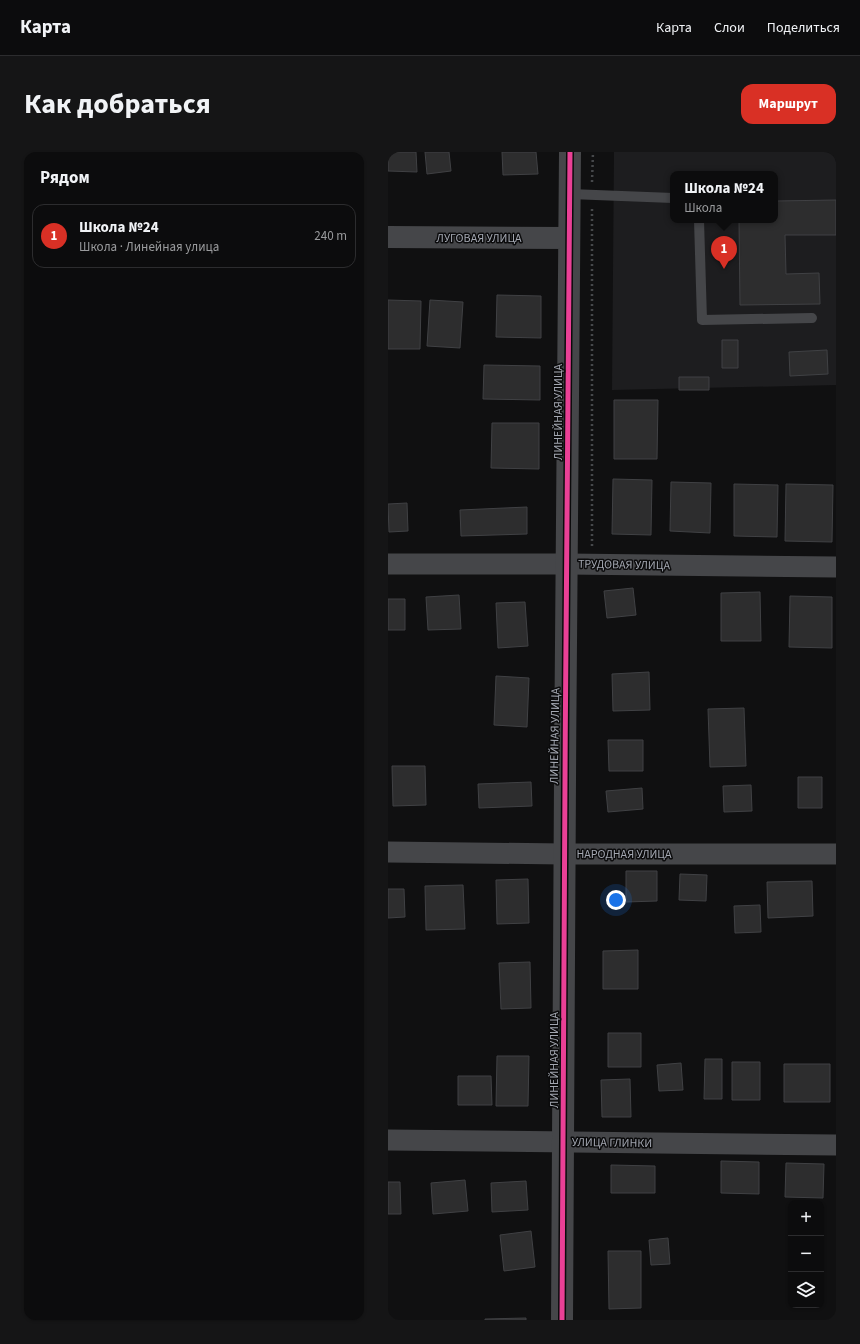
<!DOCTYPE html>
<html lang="ru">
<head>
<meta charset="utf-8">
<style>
	body { margin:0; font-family:"Source Sans 3",sans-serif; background:#151516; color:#f1f3f6 }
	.controls { position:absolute; right:12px; bottom:12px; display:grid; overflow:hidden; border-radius:8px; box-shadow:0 1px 3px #0004 }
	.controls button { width:36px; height:36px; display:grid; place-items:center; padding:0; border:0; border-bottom:1px solid #2c2c2e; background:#0c0c0d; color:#f1f3f6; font:20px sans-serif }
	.you { position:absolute; left:228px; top:748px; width:14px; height:14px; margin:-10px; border:3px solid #fff; border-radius:50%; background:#1a73e8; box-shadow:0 0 0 6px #1a73e833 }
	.badge { display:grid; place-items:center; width:26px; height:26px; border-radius:50%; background:#d93025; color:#fff; font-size:13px; font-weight:700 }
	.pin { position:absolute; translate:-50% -33px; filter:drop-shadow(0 1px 2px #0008) }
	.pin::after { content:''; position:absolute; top:21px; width:14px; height:12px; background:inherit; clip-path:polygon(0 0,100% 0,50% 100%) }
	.popup { position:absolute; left:282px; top:19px; width:108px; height:52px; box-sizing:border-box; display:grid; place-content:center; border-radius:8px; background:#0c0c0d; filter:drop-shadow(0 1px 3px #0005); font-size:13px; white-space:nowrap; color:#9a9b9d }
	.popup b { font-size:15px; color:#f1f3f6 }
	.popup::after { content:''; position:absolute; left:50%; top:100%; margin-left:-8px; border:8px solid transparent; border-top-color:#0c0c0d }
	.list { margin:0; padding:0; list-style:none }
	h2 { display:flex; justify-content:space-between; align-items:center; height:52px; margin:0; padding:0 16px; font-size:17px }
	h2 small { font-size:13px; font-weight:400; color:#9a9b9d }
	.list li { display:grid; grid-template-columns:26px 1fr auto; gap:12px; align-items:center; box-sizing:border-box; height:64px; margin:0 8px 8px; padding:0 8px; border:1px solid #2c2c2e; border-radius:12px }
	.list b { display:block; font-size:15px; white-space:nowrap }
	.list p { margin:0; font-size:13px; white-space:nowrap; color:#9a9b9d }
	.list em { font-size:13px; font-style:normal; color:#9a9b9d }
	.icon { flex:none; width:22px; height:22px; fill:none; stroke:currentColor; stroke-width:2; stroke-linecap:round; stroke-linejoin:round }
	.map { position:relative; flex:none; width:448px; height:1168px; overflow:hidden; border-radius:12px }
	header { display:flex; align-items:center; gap:24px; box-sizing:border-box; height:56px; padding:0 20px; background:#0c0c0d; border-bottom:1px solid #2c2c2e }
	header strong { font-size:19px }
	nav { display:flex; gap:22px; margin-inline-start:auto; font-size:14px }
	.intro { display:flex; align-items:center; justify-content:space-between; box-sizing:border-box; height:96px; padding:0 24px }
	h1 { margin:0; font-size:28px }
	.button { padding:10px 18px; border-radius:12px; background:#d93025; color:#fff; font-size:14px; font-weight:700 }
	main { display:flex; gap:24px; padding:0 24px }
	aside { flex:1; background:#0c0c0d; border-radius:12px; box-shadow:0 1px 3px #0004 }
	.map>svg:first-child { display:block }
</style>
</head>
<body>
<header>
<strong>Карта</strong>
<nav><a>Карта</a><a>Слои</a><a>Поделиться</a></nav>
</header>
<div class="intro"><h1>Как добраться</h1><a class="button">Маршрут</a></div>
<main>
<aside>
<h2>Рядом<small></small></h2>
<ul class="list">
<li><span class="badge">1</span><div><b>Школа №24</b><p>Школа · Линейная улица</p></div><em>240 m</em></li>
</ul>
</aside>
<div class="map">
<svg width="448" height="1168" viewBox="0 0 448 1168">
	<rect width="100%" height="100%" fill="#101011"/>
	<!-- built -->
	<path fill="#1d1d1f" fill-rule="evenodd" d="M226 0H448V233L224 238ZM285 22H387V68H285Z"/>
	<!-- building -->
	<path fill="#2d2d2e" stroke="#404144" d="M0 0H28L29 20 0 19Z
		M37 0H61L63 19 39 22Z
		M114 0H148L150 22 115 23Z
		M448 48V83H397L398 122 431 121 432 152 352 153 351 68H387V49Z
		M109 143 153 144V186L108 185Z
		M0 148 33 149 32 197H0Z
		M42 148 75 150 72 196 39 194Z
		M334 188H350V216H334Z
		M439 198 440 222 402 224 401 200Z
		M96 213 152 214V248L95 247Z
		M291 225H321V238H291Z
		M226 248H270L269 307H226Z
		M104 271H151V317L103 316Z
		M225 327 264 328 263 383 224 382Z
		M283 330 323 331 322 381 282 379Z
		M346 332 390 333 389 385 346 384Z
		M398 332 445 333 444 390 397 389Z
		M19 351 20 379 1 380 0 352Z
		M139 355V382L73 384 72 358Z
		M245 436 248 463 219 466 216 439Z
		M372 440 373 489H333V441Z
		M71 443 73 477 40 478 38 445Z
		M402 444 444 445V496L401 495Z
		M0 447H17V478H0Z
		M137 450 140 494 110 496 108 451Z
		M261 520 262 558 225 559 224 522Z
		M108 524 141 526 139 575 106 573Z
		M356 556 358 614 322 615 320 557Z
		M220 588H255V619H221Z
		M4 614H37L38 653 5 654Z
		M410 625H434V656H410Z
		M143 630 144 654 91 656 90 632Z
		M363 633 364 659 336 660 335 634Z
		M254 636 255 657 220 660 218 639Z
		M238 719H269V749L238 750Z
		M292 722 319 723 318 749 291 748Z
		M140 727 141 771 109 772 108 728Z
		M424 729 425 764 380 766 379 730Z
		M75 733 77 777 38 778 37 734Z
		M0 737H16L17 765 0 766Z
		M372 753 373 780 347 781 346 754Z
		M250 798V837H215V799Z
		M142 810 143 856 113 857 111 811Z
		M220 881H253V915H220Z
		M109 904H141L140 954H108Z
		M317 907H334V947H316Z
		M344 910H372V948H344Z
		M293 911 295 938 271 939 269 913Z
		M396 912H442V950H396Z
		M70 924H103L104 953H70Z
		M242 927 243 965H214L213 928Z
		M333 1009 371 1010V1042L333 1041Z
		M398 1011 436 1012 435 1046 397 1045Z
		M223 1013 267 1014V1041H223Z
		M77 1028 80 1059 45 1062 43 1031Z
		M138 1029 140 1058 104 1060 103 1031Z
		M0 1030H12L13 1062H0Z
		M143 1079 147 1115 116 1119 112 1083Z
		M280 1086 282 1112 263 1113 261 1088Z
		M220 1099H253V1156L221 1157Z
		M138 1166V1168H97V1167Z"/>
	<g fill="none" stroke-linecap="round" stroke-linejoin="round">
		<!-- path -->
		<path stroke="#46484b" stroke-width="2.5" stroke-dasharray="2 3" stroke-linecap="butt" d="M204 30 205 0
			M204 394V57"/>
		<!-- service -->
		<path stroke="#454649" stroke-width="10" d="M182 42 285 46
			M311 68 314 168 424 166"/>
		<!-- minor -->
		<path stroke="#454649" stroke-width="21" d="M0 412H179L448 415
			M0 700 176 702H448
			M0 988 448 993"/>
		<!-- tertiary -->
		<path stroke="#454649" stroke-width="22" d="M0 85 181 86
			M174 1168C178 779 176 389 182 0"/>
		<!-- cycleway casing -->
		<g stroke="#0b0b0c" stroke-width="8">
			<path id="cycleway" d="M174 1168C178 779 176 389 182 0"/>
		</g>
		<!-- cycleway -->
		<use href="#cycleway" stroke="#ea4096" stroke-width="5"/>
	</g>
	<g text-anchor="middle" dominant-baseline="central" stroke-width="3" stroke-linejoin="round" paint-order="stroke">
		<!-- street labels -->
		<g font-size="12" fill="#a3a7b1" stroke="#0b0b0c">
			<text x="91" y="86">ЛУГОВАЯ УЛИЦА</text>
			<text transform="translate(170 260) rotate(-90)">ЛИНЕЙНАЯ УЛИЦА</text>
			<text transform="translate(236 413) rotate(1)">ТРУДОВАЯ УЛИЦА</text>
			<text transform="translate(167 584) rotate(-89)">ЛИНЕЙНАЯ УЛИЦА</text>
			<text x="236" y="702">НАРОДНАЯ УЛИЦА</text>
			<text transform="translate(166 908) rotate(-90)">ЛИНЕЙНАЯ УЛИЦА</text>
			<text transform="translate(224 991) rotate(1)">УЛИЦА ГЛИНКИ</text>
		</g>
	</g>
</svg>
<div class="controls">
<button>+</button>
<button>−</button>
<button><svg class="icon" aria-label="layers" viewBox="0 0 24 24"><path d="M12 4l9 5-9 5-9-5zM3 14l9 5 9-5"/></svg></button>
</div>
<div class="you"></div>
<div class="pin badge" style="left:336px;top:117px">1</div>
<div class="popup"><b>Школа №24</b>Школа</div>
</div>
</main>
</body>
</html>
